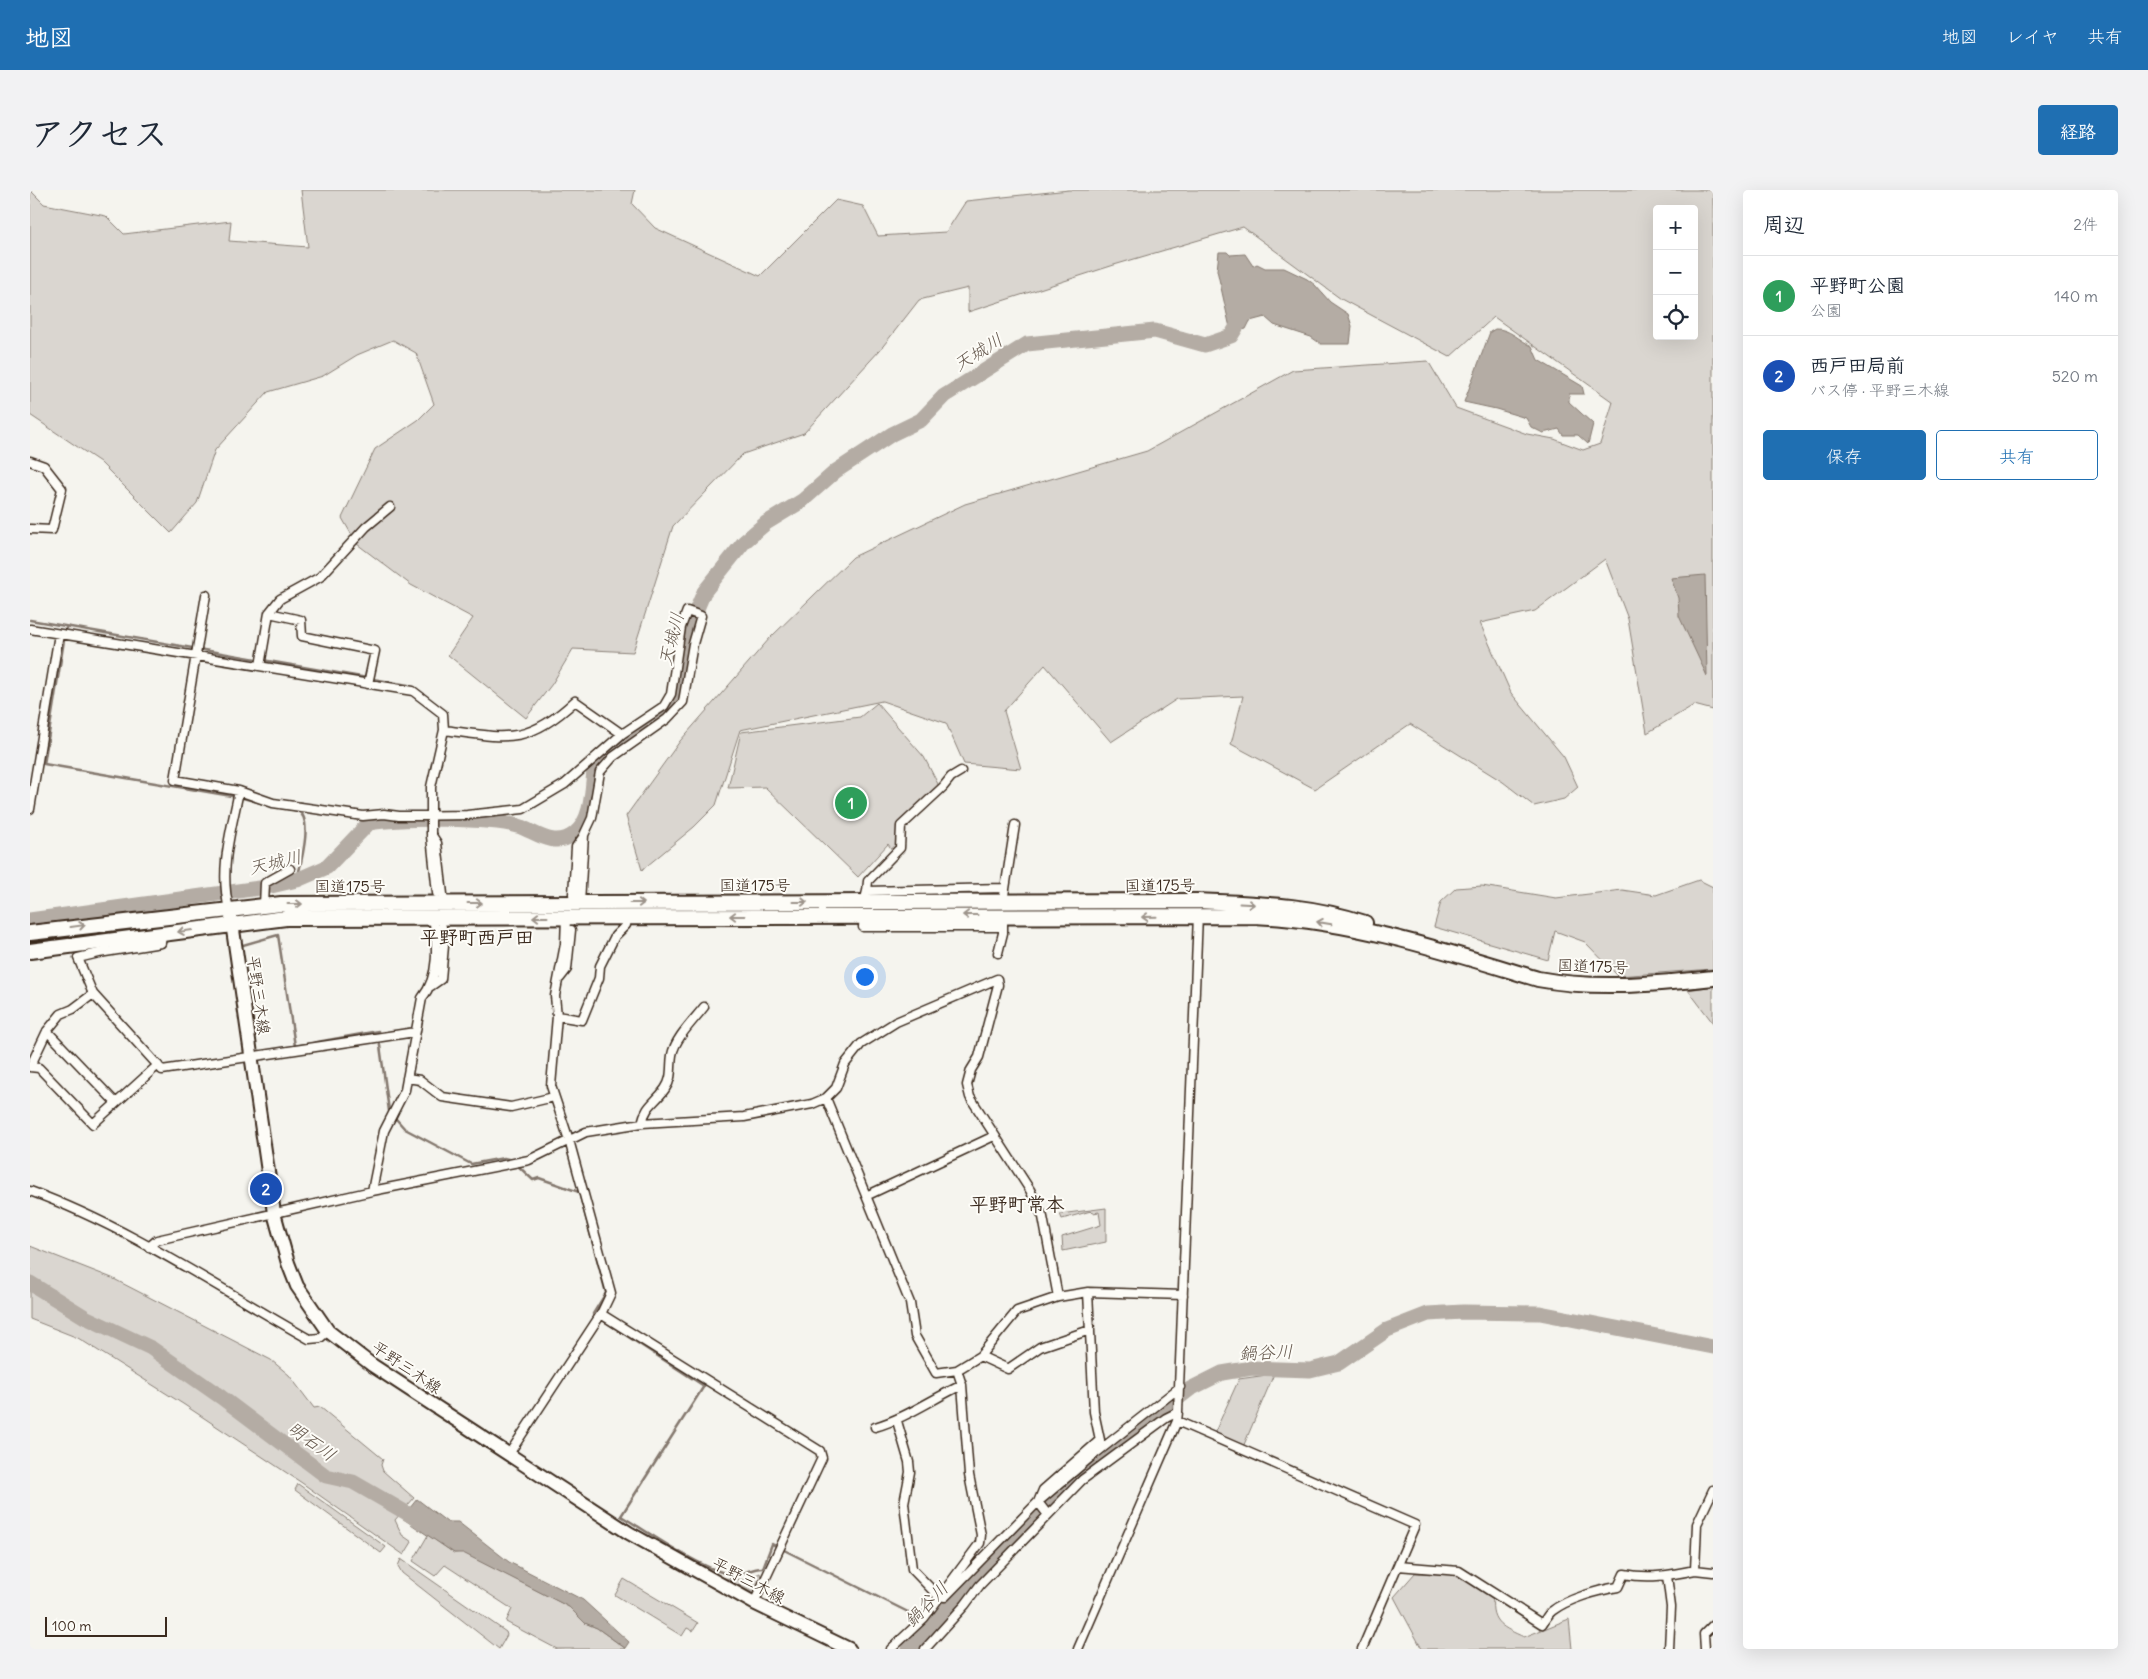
<!DOCTYPE html>
<html lang="ja">
<head>
<meta charset="utf-8">
<style>
	body { margin:0; font-family:Delius,"Klee One",sans-serif; background:#f2f2f3; color:#1f2937 }
	.controls { position:absolute; right:15px; top:15px; display:grid; overflow:hidden; border-radius:5px; box-shadow:0 5px 20px #0002 }
	.controls button { width:45px; height:45px; display:grid; place-items:center; padding:0; border:0; border-bottom:1px solid #e0e1e3; background:#fff; color:#1f2937; font:25px sans-serif }
	.scale { position:absolute; left:15px; bottom:12px; width:122px; box-sizing:border-box; padding-left:5px; border:2px solid #3b2a1e; border-top:0; font-size:14px; line-height:18px; white-space:nowrap; color:#3b2a1e; -webkit-text-stroke:4px #fdfcf7; paint-order:stroke }
	.you { position:absolute; left:834px; top:786px; width:18px; height:18px; margin:-12px; border:4px solid #fff; border-radius:50%; background:#1a73e8; box-shadow:0 0 0 8px #1a73e833 }
	.badge { display:grid; place-items:center; width:32px; height:32px; border-radius:50%; background:#1f6fb2; color:#fff; font-size:16px; font-weight:700 }
	.pin { position:absolute; translate:-50% -50%; border:2px solid #fff; box-shadow:0 1px 5px #0006 }
	.list { margin:0; padding:0; list-style:none }
	h2 { display:flex; justify-content:space-between; align-items:center; height:65px; margin:0; padding:0 20px; font-size:21px }
	h2 small { font-size:16px; font-weight:400; color:#747a83 }
	.list li { display:grid; grid-template-columns:32px 1fr auto; gap:15px; align-items:center; box-sizing:border-box; height:80px; padding:0 20px; border-top:1px solid #e0e1e3 }
	.list b { display:block; font-size:19px; white-space:nowrap }
	.list p { margin:0; font-size:16px; white-space:nowrap; color:#747a83 }
	.list em { font-size:16px; font-style:normal; color:#747a83 }
	.actions { display:flex; gap:10px; padding:15px 20px }
	.actions a { flex:1; padding:11px 0; border:1px solid #1f6fb2; border-radius:5px; text-align:center; font-size:18px; color:#1f6fb2 }
	.actions .main { background:#1f6fb2; color:#fff }
	.icon { flex:none; width:28px; height:28px; fill:none; stroke:currentColor; stroke-width:2; stroke-linecap:round; stroke-linejoin:round }
	.map { position:relative; flex:none; width:1683px; height:1459px; overflow:hidden; border-radius:5px }
	header { display:flex; align-items:center; gap:30px; box-sizing:border-box; height:70px; padding:0 25px; background:#1f6fb2; color:#fff }
	header strong { font-size:24px }
	nav { display:flex; gap:28px; margin-inline-start:auto; font-size:18px }
	.intro { display:flex; align-items:center; justify-content:space-between; box-sizing:border-box; height:120px; padding:0 30px }
	h1 { margin:0; font-size:35px }
	.button { padding:12px 22px; border-radius:5px; background:#1f6fb2; color:#fff; font-size:18px; font-weight:700 }
	main { display:flex; gap:30px; padding:0 30px }
	aside { flex:1; background:#fff; border-radius:5px; box-shadow:0 5px 20px #0002 }
	.map>svg:first-child { display:block }
</style>
</head>
<body>
<header>
<strong>地図</strong>
<nav><a>地図</a><a>レイヤ</a><a>共有</a></nav>
</header>
<div class="intro"><h1>アクセス</h1><a class="button">経路</a></div>
<main>
<div class="map">
<svg width="1683" height="1459" viewBox="0 0 1683 1459">
	<rect width="100%" height="100%" fill="#f5f4ee"/>
	<filter id="ink" filterUnits="userSpaceOnUse"><feTurbulence type="fractalNoise" baseFrequency=".02" numOctaves="2"/><feDisplacementMap in="SourceGraphic" scale="10" xChannelSelector="R" yChannelSelector="G"/><feConvolveMatrix kernelMatrix="1 2 1 2 8 2 1 2 1" color-interpolation-filters="sRGB"/></filter>
	<g filter="url(#ink)">
		<!-- green -->
		<path fill="#dad6d0" stroke="#8a8077" fill-rule="evenodd" d="M0 0 14 14 76 26 94 44 201 31 199 51 278 57 271 0H605L602 14 625 38 730 86 806 10 833 16 848 46 916 42 936 11 1039 0H1683V520L1664 515 1617 543 1598 429 1575 369 1505 421 1450 433 1481 503 1534 567 1548 597 1534 609 1504 616 1473 592 1380 534 1285 599 1201 554 1213 506 1147 509 1081 552 1015 475 974 521 991 579 934 574 916 533 852 511 710 540 686 615 664 637 612 680 596 626 650 551 740 448 823 367 935 314 1117 261 1263 180 1398 171 1426 218 1497 244 1524 249 1553 260 1570 254 1583 212 1464 127 1420 167 1311 109 1213 37 1084 75 938 122V98L889 110 850 160 774 243 713 264 643 336 603 462 543 459 522 494 496 528 418 465 443 428 381 395 327 354 312 328 345 259 388 230 404 214 386 163 363 150 327 165 293 186 238 202 185 260 167 313 141 343 70 272 0 225ZM1627 19H1664V146H1627Z
			M847 513 894 567 908 594 907 600 867 635V655L862 660 858 654 828 687 735 597 698 598 711 542 830 527Z
			M1669 690 1683 697V779L1588 786 1555 752 1525 741 1518 770 1404 737 1411 712 1426 698 1452 696 1526 708 1592 700 1626 705Z
			M1683 796V833L1658 800Z
			M1076 1018V1052L1033 1061 1032 1047 1071 1035 1069 1022 1063 1023 1061 1021 1032 1029 1030 1024Z
			M0 1056 82 1088 241 1170 259 1185 284 1218 290 1217 353 1269 351 1275 353 1281 384 1308 365 1330 372 1345 382 1352 374 1365 272 1293 153 1214 48 1148 0 1129Z
			M1244 1184 1213 1257 1184 1244 1209 1189Z
			M268 1294 356 1357 351 1363 265 1300Z
			M398 1345 424 1363 433 1362 539 1417 555 1433 567 1438 596 1459H527L476 1432 482 1419 415 1375 405 1386 383 1371Z
			M371 1369 476 1442 477 1445 469 1459 372 1383 368 1376Z
			M730 1383 731 1389 724 1403 694 1388 716 1390Z
			M1385 1383 1429 1385 1463 1408C1460 1433 1474 1438 1494 1447L1539 1429 1542 1459H1392L1364 1407Z
			M594 1389 668 1433 663 1441 657 1438 652 1446 585 1405Z"/>
		<!-- water -->
		<path fill="#b4aca4" stroke="#84786e" d="M1189 62H1197L1200 65 1215 64 1223 76 1227 74 1235 78H1254L1277 89 1285 95 1300 112 1318 124 1322 136 1320 154H1291L1281 147 1244 135 1235 127 1220 131 1216 139 1207 141 1206 151H1203L1187 80Z
			M1465 139C1479 138 1490 151 1502 156L1508 170 1552 196 1554 204H1539V212L1563 234 1558 254 1548 245H1533L1529 239 1513 243 1501 237 1496 228 1466 219 1434 212 1460 142Z
			M1675 385 1677 486 1649 426 1648 408 1641 388Z
			M387 1309 417 1332H428L479 1372 553 1410 599 1452 595 1458 567 1438 555 1433 539 1417 433 1363H424L372 1328Z"/>
		<g fill="none" stroke-linecap="round" stroke-linejoin="round">
			<!-- stream -->
			<path stroke="#84786e" stroke-width="2.5" d="M0 430 378 495
				M36 438 14 574 213 608 242 616
				M248 617C254 619 262 619 268 621 284 628 270 676 267 690
				M213 755 248 745 265 856 348 841 359 921 375 939 441 974 474 968 482 970
				M486 974 503 990 509 988 549 1002 576 1103 563 1124 674 1196 591 1326C617 1341 672 1380 700 1384 713 1386 722 1377 733 1378L742 1354 902 1434"/>
			<!-- river -->
			<path stroke="#b4aca4" stroke-width="15" d="M0 730 237 697 267 690 297 677 339 633C371 628 461 627 491 637 508 644 525 658 544 644 562 631 562 600 564 580L598 547 638 519 647 509 656 456 663 428 674 402 714 352 736 333 772 311 806 281 862 244 891 230 914 206 997 154 1125 141 1175 155 1201 146 1212 128
				M0 1093 55 1127 121 1158 191 1207 296 1286 323 1292 394 1333
				M879 1459 1019 1312 1064 1273 1160 1199 1192 1183 1222 1178 1280 1180 1309 1173 1357 1140 1398 1124 1433 1122 1510 1123 1683 1157"/>
			<!-- minor casing -->
			<g stroke="#3b2a1e" stroke-width="11">
				<path id="minor" d="M0 271 14 276 32 299 22 340 0 339
					M176 405 145 590 209 601C201 641 189 679 199 719
					M239 423 271 430 272 446 345 461 338 494
					M0 439 383 501 413 524 414 540 401 597V644L407 653 414 713
					M230 476 239 423 250 409 290 387 336 337 360 317
					M414 540C475 548 497 556 545 511L592 544
					M209 601 243 613 333 626 354 624 369 626 437 625 493 619 535 594 592 544 634 516 641 504 651 437 657 421 671 426 663 454 653 512 637 529 583 567 570 582 562 628 554 645 550 713
					M0 619 29 444
					M401 646 407 703
					M837 701 838 691 870 658 871 636 913 597 921 587 931 581
					M543 704 546 657 553 647
					M836 705 837 701 975 698
					M973 712 985 635
					M234 716 235 693 260 679
					M834 725 833 737H973
					M132 745 131 753 69 763 48 768 63 804 132 880 385 842
					M968 763 973 743V732
					M530 788 537 779 541 740
					M401 796 411 789 414 756 412 737
					M527 826 552 830 569 788 570 776 585 746 596 735 597 727
					M17 841 86 913
					M0 877 9 878 63 934 128 875
					M0 877 17 841 31 824 43 819 63 804
					M377 888 390 890 412 907 481 917 524 907
					M796 908 880 1113 885 1146 906 1183 927 1180 950 1166 987 1121 1028 1107 1058 1102 1153 1105
					M612 933C616 915 625 913 635 899 643 888 640 877 642 865 645 848 664 830 674 817
					M0 1001C99 1037 188 1098 279 1149L290 1148 298 1141
					M342 1001 354 941 375 900 392 808C410 786 407 754 403 726
					M836 1006 964 946
					M119 1057 127 1050 342 1001 499 970 556 942 612 933 714 927 782 914 796 908 806 898 815 874 831 854 866 832 967 789 968 795 949 867 941 880 937 895 940 907 1000 1000 1013 1027 1028 1107
					M571 1124 790 1261 792 1268 724 1413
					M950 1166 978 1179 1010 1157 1060 1140
					M867 1231 879 1272 880 1282 874 1313 882 1379 908 1406 915 1407 1008 1312 1061 1267 1150 1197
					M1147 1231 1385 1335 1332 1459
					M845 1237C876 1228 902 1209 932 1195
					M479 1264 571 1124 581 1103 539 950 521 896 527 826 525 806 535 754 536 727
					M1018 1325 1008 1312 1013 1300 1070 1250 1064 1222 1058 1102
					M1368 1376 1429 1381 1512 1434C1515 1430 1518 1424 1522 1421 1537 1409 1569 1400 1588 1397L1594 1384C1619 1389 1641 1385 1665 1380L1667 1334 1683 1300
					M1665 1380 1683 1382
					M1637 1386 1641 1417 1639 1459
					M861 1459 894 1428 950 1353 951 1345 939 1285 932 1195 927 1180
					M895 1459 935 1415 950 1395 1052 1290 1136 1228 1148 1222
					M1048 1459 1147 1231 1148 1222 1168 725
					M1675 1459 1674 1444 1683 1435"/>
			</g>
			<!-- primary casing -->
			<g stroke="#3b2a1e" stroke-width="16">
				<path id="primary" d="M201 726 244 1023 258 1073 267 1096 298 1141 342 1175 599 1343 724 1413 819 1459"/>
			</g>
			<!-- trunk casing -->
			<g stroke="#3b2a1e" stroke-width="18">
				<path id="trunk" d="M0 743 251 714 1168 711C1228 714 1277 714 1335 733
					M0 761 256 728 1224 726C1321 730 1416 761 1508 789 1567 800 1624 794 1683 788"/>
			</g>
			<!-- minor -->
			<use href="#minor" stroke="#fdfcf7" stroke-width="8"/>
			<!-- primary -->
			<use href="#primary" stroke="#fdfcf7" stroke-width="12"/>
			<!-- trunk -->
			<use href="#trunk" stroke="#fdfcf7" stroke-width="14"/>
		</g>
		<!-- one-way arrows -->
		<defs><path id="oneway-shaft" d="M-6 0H5M1.5-3L5.5 0L1.5 3" fill="none" stroke-width="1.6" stroke-linecap="round" stroke-linejoin="round" transform="scale(1.25)"/></defs>
		<g stroke="#9c938a">
			<use href="#oneway-shaft" transform="translate(770 712)"/>
			<use href="#oneway-shaft" transform="translate(445 713)"/>
			<use href="#oneway-shaft" transform="translate(607 713)"/>
			<use href="#oneway-shaft" transform="translate(265 714)"/>
			<use href="#oneway-shaft" transform="translate(1217 714) rotate(3)"/>
			<use href="#oneway-shaft" transform="translate(940 725) rotate(-180)"/>
			<use href="#oneway-shaft" transform="translate(707 726) rotate(180)"/>
			<use href="#oneway-shaft" transform="translate(510 727) rotate(-180)"/>
			<use href="#oneway-shaft" transform="translate(1119 727) rotate(179)"/>
			<use href="#oneway-shaft" transform="translate(1294 733) rotate(-170)"/>
			<use href="#oneway-shaft" transform="translate(48 736) rotate(-8)"/>
			<use href="#oneway-shaft" transform="translate(155 741) rotate(172)"/>
		</g>
	</g>
	<g text-anchor="middle" dominant-baseline="central" stroke-width="4" stroke-linejoin="round" paint-order="stroke">
		<!-- street labels -->
		<g font-size="16" fill="#3b2a1e" stroke="#fdfcf7">
			<text x="725" y="695">国道175号</text>
			<text transform="translate(1130 695) rotate(-1)">国道175号</text>
			<text x="320" y="696">国道175号</text>
			<text transform="translate(1563 776) rotate(2)">国道175号</text>
			<text transform="translate(229 805) rotate(82)">平野三木線</text>
			<text transform="translate(377 1177) rotate(34)">平野三木線</text>
			<text transform="translate(719 1390) rotate(28)">平野三木線</text>
		</g>
		<!-- water labels -->
		<g font-size="18" font-style="italic" fill="#65584d" stroke="#fdfcf7">
			<text transform="translate(948 162) rotate(-32)">天城川</text>
			<text transform="translate(641 449) rotate(-76)">天城川</text>
			<text transform="translate(245 672) rotate(-13)">天城川</text>
			<text transform="translate(1236 1162) rotate(-2)">鍋谷川</text>
			<text transform="translate(282 1251) rotate(36)">明石川</text>
			<text transform="translate(896 1414) rotate(-46)">鍋谷川</text>
		</g>
		<!-- quarter labels -->
		<g font-size="19" font-weight="bold" fill="#3b2a1e" stroke="#fdfcf7">
			<text x="447" y="747">平野町西戸田</text>
			<text x="987" y="1014">平野町常本</text>
		</g>
	</g>
</svg>
<div class="controls">
<button>+</button>
<button>−</button>
<button><svg class="icon" aria-label="locate" viewBox="0 0 24 24"><circle cx="12" cy="12" r="6"/><path d="M12 2v4M12 18v4M2 12h4M18 12h4"/></svg></button>
</div>
<div class="scale">100 m</div>
<div class="you"></div>
<div class="pin badge" style="left:821px;top:613px;background:#2e9e5b">1</div>
<div class="pin badge" style="left:236px;top:999px;background:#1a4fb4">2</div>
</div>
<aside>
<h2>周辺<small>2件</small></h2>
<ul class="list">
<li><span class="badge" style="background:#2e9e5b">1</span><div><b>平野町公園</b><p>公園</p></div><em>140 m</em></li>
<li><span class="badge" style="background:#1a4fb4">2</span><div><b>西戸田局前</b><p>バス停 · 平野三木線</p></div><em>520 m</em></li>
</ul>
<div class="actions"><a class="main">保存</a><a>共有</a></div>
</aside>
</main>
</body>
</html>
